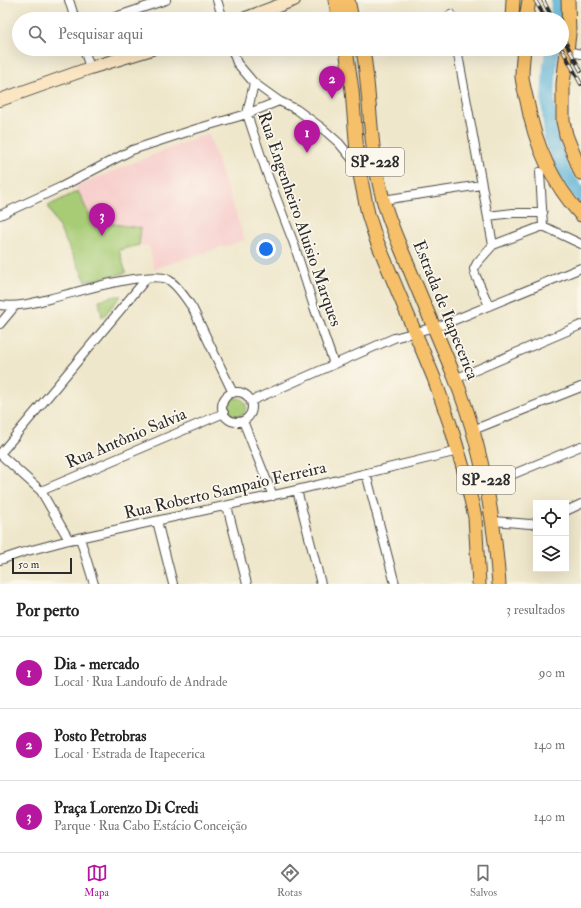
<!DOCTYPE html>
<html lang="pt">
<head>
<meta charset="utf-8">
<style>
	body { margin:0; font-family:"IM FELL Double Pica",serif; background:#f6f6f6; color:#222 }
	.controls { position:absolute; right:12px; bottom:12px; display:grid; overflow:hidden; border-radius:0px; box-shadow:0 4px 16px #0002 }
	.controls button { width:36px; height:36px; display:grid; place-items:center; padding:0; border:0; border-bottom:1px solid #e0e0e0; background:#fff; color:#222; font:20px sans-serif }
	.scale { position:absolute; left:12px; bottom:10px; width:60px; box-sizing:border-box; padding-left:4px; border:2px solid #2b2b2b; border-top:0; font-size:11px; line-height:14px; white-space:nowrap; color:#2b2b2b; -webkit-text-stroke:3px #fbf7ec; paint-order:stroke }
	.you { position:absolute; left:266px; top:249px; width:14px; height:14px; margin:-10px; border:3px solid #fff; border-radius:50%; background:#1a73e8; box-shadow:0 0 0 6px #1a73e833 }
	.badge { display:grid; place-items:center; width:26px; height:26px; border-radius:50%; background:#b5179e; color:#fff; font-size:13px; font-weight:700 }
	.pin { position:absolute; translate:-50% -33px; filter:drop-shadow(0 1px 2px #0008) }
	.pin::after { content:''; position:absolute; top:21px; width:14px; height:12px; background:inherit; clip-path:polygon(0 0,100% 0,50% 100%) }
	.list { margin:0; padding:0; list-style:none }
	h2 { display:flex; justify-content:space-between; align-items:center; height:52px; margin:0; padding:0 16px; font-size:17px }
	h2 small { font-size:13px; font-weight:400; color:#767676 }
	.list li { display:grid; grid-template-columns:26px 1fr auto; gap:12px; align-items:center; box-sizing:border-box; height:72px; padding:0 16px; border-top:1px solid #e0e0e0 }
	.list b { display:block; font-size:15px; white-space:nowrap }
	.list p { margin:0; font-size:13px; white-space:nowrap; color:#767676 }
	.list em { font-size:13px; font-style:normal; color:#767676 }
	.icon { flex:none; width:22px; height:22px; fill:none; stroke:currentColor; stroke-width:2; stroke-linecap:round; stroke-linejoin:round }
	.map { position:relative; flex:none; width:581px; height:584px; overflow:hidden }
	.search { position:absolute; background:#fff; box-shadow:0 4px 16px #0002; left:12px; right:12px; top:12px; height:44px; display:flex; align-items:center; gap:10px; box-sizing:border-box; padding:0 14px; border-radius:22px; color:#767676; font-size:15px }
	.sheet { height:268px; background:#fff }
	nav { display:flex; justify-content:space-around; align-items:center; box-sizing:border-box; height:56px; border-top:1px solid #e0e0e0; background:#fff; font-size:11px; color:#767676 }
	nav a { display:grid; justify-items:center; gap:2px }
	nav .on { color:#b5179e }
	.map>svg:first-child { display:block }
</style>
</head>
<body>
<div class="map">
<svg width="581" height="584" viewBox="0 0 581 584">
	<rect width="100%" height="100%" fill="#fbf7ec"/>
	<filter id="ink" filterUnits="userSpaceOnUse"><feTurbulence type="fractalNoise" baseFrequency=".025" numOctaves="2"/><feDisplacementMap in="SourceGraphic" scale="8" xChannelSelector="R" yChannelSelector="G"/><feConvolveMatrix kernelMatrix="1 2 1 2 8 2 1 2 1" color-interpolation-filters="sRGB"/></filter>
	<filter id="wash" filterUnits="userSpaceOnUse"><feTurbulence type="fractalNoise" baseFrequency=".012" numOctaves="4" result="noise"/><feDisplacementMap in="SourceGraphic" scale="16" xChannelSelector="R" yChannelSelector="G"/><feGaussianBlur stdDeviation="0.9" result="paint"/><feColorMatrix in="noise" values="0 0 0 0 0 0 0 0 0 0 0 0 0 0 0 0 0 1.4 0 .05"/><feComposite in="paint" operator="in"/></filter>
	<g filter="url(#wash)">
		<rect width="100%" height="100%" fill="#efe7cb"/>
		<!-- built -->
		<path fill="#f7d0cd" d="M208 133 245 240 154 269 149 246 139 245 141 228 92 221 75 186Z"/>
		<!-- green -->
		<path fill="#a8cc76" stroke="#6a7c50" d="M78 191 92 221 107 214 113 224 141 228 139 245 119 250 126 273 86 281 48 206Z
			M116 296H121L102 318 99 300Z
			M228 407a9 9 0 1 1 18 0a9 9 0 1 1-18 0Z"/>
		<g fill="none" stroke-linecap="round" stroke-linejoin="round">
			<!-- river -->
			<path stroke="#5ab1d6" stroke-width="14" d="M557 19 558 0
				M552 49 550 66 548 100 551 138 564 173 581 196"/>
		</g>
	</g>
	<g filter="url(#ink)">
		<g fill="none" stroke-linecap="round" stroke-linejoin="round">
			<!-- street casing -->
			<g stroke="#484743" stroke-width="10">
				<path id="street" d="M69 0 75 19
					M217 0 223 19
					M451 14 452 19
					M109 19 166 0
					M84 49 90 68
					M232 49 237 63 254 83 279 101 296 109 322 128 339 143 357 165
					M457 49 493 245
					M567 51 581 54
					M254 83 247 114 266 171 294 244 313 304 334 364
					M540 172 543 226 581 244
					M383 200 481 185
					M0 215 61 187 132 150 196 129 247 114 279 101
					M488 216 513 213H543
					M0 305C20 308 40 301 60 296 88 289 115 280 143 278 151 277 160 276 167 279 177 284 187 300 193 309L233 393
					M489 306 475 274 474 269 477 263 493 245 543 226
					M0 324 15 306
					M455 379 581 325
					M222 407a15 15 0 1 1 30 0a15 15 0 1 1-30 0Z
					M251 401 394 338 442 325 581 268
					M243 421 273 496
					M473 430 581 387
					M0 454 147 278
					M0 454 41 491 69 540
					M366 473 395 584
					M487 485 581 446
					M297 490 321 584
					M41 491 224 413
					M227 506 247 584
					M566 511 581 504
					M157 521 173 584
					M493 521 530 524 536 523
					M80 538 94 584
					M0 560 24 552 69 540 297 490 458 451"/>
			</g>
			<!-- secondary casing -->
			<g stroke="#484743" stroke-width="14">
				<path id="secondary" d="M243 19 294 0
					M0 100 90 68 152 49"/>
			</g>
			<!-- primary casing -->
			<g stroke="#484743" stroke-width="15">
				<path id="primary" d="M335 0 340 19
					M348 0 352 19
					M568 0 569 34 563 84V121L566 135 581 173
					M512 19 513 0
					M526 19 529 0
					M346 49 352 90 358 165 368 214 376 239 434 378 450 424 465 474 475 517 479 584
					M363 49C371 98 369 150 383 199 388 219 397 239 405 258 421 298 439 338 455 378 481 444 494 513 499 584
					M524 49C523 58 522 68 522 77 523 85 525 93 527 101 535 145 551 182 581 215"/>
			</g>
			<!-- street -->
			<use href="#street" stroke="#fff" stroke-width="8"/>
			<!-- secondary -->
			<use href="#secondary" stroke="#fbe6c4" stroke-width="12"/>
			<!-- primary -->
			<use href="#primary" stroke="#f6c06b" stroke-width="13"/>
			<!-- rail casing -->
			<g stroke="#2b2b2b" stroke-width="4">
				<path id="rail" d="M535 0 546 19
					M543 0 553 19
					M562 36 581 71
					M562 49 581 84"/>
			</g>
			<!-- rail -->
			<use href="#rail" stroke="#fbf7ec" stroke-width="2.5" stroke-dasharray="8" stroke-linecap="butt"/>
		</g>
	</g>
	<g text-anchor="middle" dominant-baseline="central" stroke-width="3.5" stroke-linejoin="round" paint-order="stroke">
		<!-- shield labels -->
		<g fill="#fbf7ec" stroke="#696865" stroke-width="1">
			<rect x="346" y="148" width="58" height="28" rx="3"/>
			<rect x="457" y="466" width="58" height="28" rx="3"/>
		</g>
		<g font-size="16" font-weight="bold" fill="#2b2b2b">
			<text x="375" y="162">SP-228</text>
			<text x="486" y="480">SP-228</text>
		</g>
		<!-- street labels -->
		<g font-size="17" fill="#2b2b2b" stroke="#fbf7ec">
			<text transform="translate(300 219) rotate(71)">Rua Engenheiro Aluisio Marques</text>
			<text transform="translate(446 310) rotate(68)">Estrada de Itapecerica</text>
			<text transform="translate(126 438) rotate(-23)">Rua Antônio Salvia</text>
			<text transform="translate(225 490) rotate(-13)">Rua Roberto Sampaio Ferreira</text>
		</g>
	</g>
</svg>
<div class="controls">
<button><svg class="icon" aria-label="locate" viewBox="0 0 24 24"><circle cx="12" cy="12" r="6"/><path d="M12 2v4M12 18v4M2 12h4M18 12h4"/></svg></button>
<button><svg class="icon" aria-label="layers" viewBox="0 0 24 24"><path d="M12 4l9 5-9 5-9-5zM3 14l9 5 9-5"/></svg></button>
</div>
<div class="scale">50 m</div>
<div class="you"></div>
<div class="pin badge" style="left:307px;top:153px">1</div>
<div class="pin badge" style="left:332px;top:99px">2</div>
<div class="pin badge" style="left:102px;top:236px">3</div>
<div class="search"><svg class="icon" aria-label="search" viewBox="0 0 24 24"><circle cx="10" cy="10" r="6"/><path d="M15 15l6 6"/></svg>Pesquisar aqui</div>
</div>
<section class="sheet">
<h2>Por perto<small>3 resultados</small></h2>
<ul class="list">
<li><span class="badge">1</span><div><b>Dia - mercado</b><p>Local · Rua Landoufo de Andrade</p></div><em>90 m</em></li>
<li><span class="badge">2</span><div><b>Posto Petrobras</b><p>Local · Estrada de Itapecerica</p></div><em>140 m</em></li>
<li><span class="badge">3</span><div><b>Praça Lorenzo Di Credi</b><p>Parque · Rua Cabo Estácio Conceição</p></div><em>140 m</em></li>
</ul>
</section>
<nav>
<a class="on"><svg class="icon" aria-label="map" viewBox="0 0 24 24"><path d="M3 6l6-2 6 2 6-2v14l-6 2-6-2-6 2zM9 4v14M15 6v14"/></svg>Mapa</a>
<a><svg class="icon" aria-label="directions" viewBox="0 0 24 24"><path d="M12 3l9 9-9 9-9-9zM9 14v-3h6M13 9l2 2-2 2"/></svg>Rotas</a>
<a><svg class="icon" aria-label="saved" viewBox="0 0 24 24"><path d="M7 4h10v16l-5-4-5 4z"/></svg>Salvos</a>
</nav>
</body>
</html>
